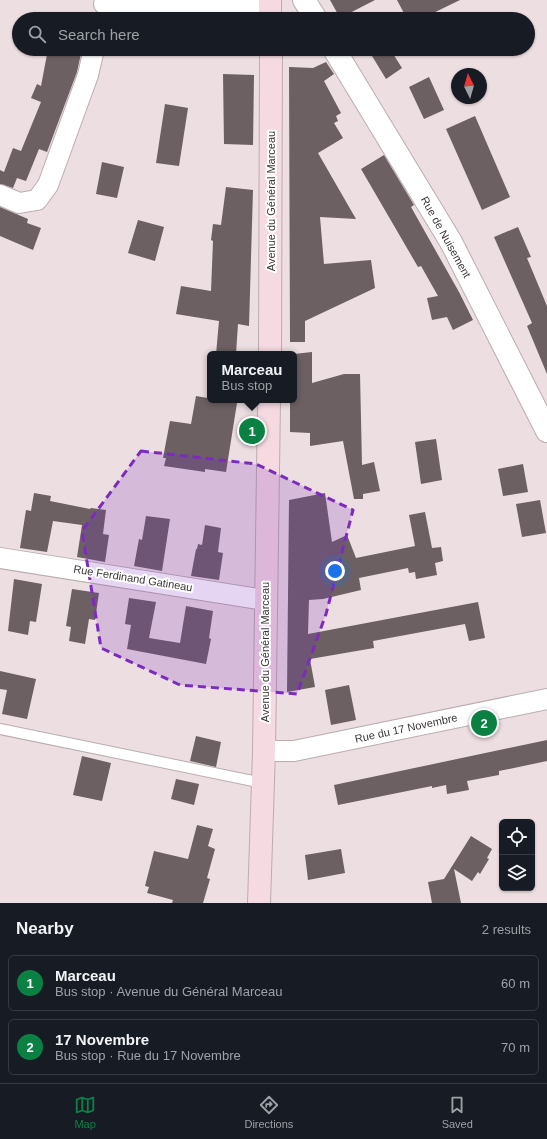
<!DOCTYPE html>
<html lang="en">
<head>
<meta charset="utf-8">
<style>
	body { margin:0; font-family:Helvetica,sans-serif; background:#20242c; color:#f1f3f6 }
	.controls { position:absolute; right:12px; bottom:12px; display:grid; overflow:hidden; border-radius:6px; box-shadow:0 1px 3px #0004 }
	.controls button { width:36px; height:36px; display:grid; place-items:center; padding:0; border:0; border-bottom:1px solid #363941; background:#171b24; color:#f1f3f6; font:20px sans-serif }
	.compass { position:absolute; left:451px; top:68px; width:36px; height:36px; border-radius:50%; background:#171b24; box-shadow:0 1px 3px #0004; rotate:355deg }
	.you { position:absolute; left:335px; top:571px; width:14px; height:14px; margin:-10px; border:3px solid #fff; border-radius:50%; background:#1a73e8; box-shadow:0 0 0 6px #1a73e833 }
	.badge { display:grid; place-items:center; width:26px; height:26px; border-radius:50%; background:#0b8043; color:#fff; font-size:13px; font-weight:700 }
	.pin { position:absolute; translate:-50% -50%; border:2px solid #fff; box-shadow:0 1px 4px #0006 }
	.popup { position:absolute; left:207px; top:351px; width:90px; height:52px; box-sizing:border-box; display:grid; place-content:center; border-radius:6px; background:#171b24; filter:drop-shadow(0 1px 3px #0005); font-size:13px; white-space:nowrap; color:#9ea1a6 }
	.popup b { font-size:15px; color:#f1f3f6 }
	.popup::after { content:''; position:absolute; left:50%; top:100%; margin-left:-8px; border:8px solid transparent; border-top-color:#171b24 }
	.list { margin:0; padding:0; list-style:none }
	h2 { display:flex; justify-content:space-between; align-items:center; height:52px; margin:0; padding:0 16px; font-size:17px }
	h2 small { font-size:13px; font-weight:400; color:#9ea1a6 }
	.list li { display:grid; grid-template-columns:26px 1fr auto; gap:12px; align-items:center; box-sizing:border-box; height:56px; margin:0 8px 8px; padding:0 8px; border:1px solid #363941; border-radius:6px }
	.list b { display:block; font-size:15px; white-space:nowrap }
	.list p { margin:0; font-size:13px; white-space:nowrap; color:#9ea1a6 }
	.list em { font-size:13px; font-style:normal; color:#9ea1a6 }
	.icon { flex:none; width:22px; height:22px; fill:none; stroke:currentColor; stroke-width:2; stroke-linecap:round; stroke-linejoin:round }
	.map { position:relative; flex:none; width:547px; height:903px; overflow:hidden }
	.search { position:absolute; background:#171b24; box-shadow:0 1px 3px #0004; left:12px; right:12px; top:12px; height:44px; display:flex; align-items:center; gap:10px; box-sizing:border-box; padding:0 14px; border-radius:22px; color:#9ea1a6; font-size:15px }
	.sheet { height:180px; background:#171b24 }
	nav { display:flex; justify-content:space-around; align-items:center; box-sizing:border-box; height:56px; border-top:1px solid #363941; background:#171b24; font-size:11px; color:#9ea1a6 }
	nav a { display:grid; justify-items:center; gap:2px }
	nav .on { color:#0b8043 }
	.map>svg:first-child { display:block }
</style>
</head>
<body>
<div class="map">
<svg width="547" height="903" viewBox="0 0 547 903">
	<rect width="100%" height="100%" fill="#ecdee1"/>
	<!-- building -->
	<path fill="#6c6063" d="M330 0H375L340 18Z
		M397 0H460L421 19H407Z
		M48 49H82L77 72 47 152 39 149 26 181 17 178 13 188 0 184V170L4 172 13 148 21 151 41 102 31 98 37 84 41 86Z
		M385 49H390L402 68 386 79 372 56Z
		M326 62 334 74 324 81 341 113 336 116 338 121 334 123 343 138 318 153 356 219 320 217 324 264 371 260 375 288 305 321V342H290L289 67 313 68Z
		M223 74 254 75 253 145 224 144Z
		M429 77 444 110 424 119 409 87Z
		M165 104 188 108 179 166 156 163Z
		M475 116 510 197 482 210 446 129Z
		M384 155 414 205 411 207 459 292 473 320 453 330 447 317 432 320 427 298 438 296 421 266 418 267 361 169Z
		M102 162 124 167 117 198 96 194Z
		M226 187 253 190 249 326 238 324 236 354H216L219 321 176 314 181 286 211 291 213 241 211 240 213 224 221 225Z
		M0 207 28 219 27 223 41 228 33 250 0 236Z
		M138 220 164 227 155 261 128 253Z
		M518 227 531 257 527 258 547 306V374L527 326 532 323 494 237Z
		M312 352V383L344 374H360L362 465 374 462 380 491 363 494V499H354L343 441 310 446V433L290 432V400H294V354Z
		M196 396 237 403 226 472 205 469V472L164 466 166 458H163L170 421 191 424Z
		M436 439 442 480 421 484 415 442Z
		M523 464 528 492 503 496 498 469Z
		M34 493 51 496 50 501 90 509 91 508 106 510 103 534 109 535 105 562 77 557 82 525 53 521 47 552 20 548 26 510 31 511Z
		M325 493 332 542 347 535 356 558 415 546 409 515 425 512 432 548 441 547 443 561 435 563 437 575 416 579 415 572 409 573 408 568 359 578 361 590 323 599 309 600 308 634 478 602 485 638 469 641 465 624 373 641 374 648 310 659 315 687 287 692 289 500Z
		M540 500 546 533 522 537 516 504Z
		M146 516 170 519 162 571 134 566 139 539 142 540Z
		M205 525 221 528 218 552 223 553 219 580 191 576 196 549H197L198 544 202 545Z
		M14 579 42 584 36 622 30 621 28 635 8 631Z
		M72 589 99 593 95 620 89 619 85 644 69 641 71 627 66 626Z
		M129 598 156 602 149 638 180 643 186 606 213 611 209 638 211 639 206 664 127 649 131 625 125 624Z
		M0 671 36 679 27 719 2 714 7 690 0 689Z
		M349 685 356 720 331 725 325 690Z
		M196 736 221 742 216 767 190 761Z
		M547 740V761L499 771V775L467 781 469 790 447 794 446 785 432 788V786L338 805 334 785Z
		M82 756 111 763 102 801 73 795Z
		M176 779 199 784 194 805 171 799Z
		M197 825 213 829 208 846 215 849 207 878 210 879 203 903H172L173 900 147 893 149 887 145 886 154 851 188 859Z
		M471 836 492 849 487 858 489 859 480 874 478 872 472 881 454 869 461 903H432L428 882 444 879Z
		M341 849 345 873 308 880 305 855Z"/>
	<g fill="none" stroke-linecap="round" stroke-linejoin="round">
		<!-- service casing -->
		<g stroke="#baadb0" stroke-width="12">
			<path id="service" d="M0 729 263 783"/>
		</g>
		<!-- minor casing -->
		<g stroke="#baadb0" stroke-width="22">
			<path id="minor" d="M104 4 270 3
				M0 195 19 203 37 200 48 185 88 75 94 49
				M0 558 265 600
				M264 751H294L547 699"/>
		</g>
		<!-- tertiary casing -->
		<g stroke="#baadb0" stroke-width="24">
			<path id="tertiary" d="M304 0 316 19
				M334 49 451 242 547 431"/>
		</g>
		<!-- secondary casing -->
		<g stroke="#baadb0" stroke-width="24">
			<path id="secondary" d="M270 0V19
				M270 354 271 49
				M259 903 264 751 269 400"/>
		</g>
		<!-- service -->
		<use href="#service" stroke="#fff" stroke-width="10"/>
		<!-- minor -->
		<use href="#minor" stroke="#fff" stroke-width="20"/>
		<!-- tertiary -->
		<use href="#tertiary" stroke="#fff" stroke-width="22"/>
		<!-- secondary -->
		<use href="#secondary" stroke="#f6dae1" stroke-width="22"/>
	</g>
	<!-- marked area -->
	<path fill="#7b2cbf" fill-opacity="0.2" stroke="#7b2cbf" stroke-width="3" stroke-dasharray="8 5" stroke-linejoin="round" d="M141 451 256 464 353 510 326 614 297 694 180 685 101 648 82 531Z"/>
	<g text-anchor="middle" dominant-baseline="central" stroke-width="4" stroke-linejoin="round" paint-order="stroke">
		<!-- street labels -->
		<g font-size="11" fill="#3b3637" stroke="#fff">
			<text transform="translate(271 201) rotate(-90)">Avenue du Général Marceau</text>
			<text transform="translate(446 237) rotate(61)">Rue de Nuisement</text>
			<text transform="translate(133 578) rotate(9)">Rue Ferdinand Gatineau</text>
			<text transform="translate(265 652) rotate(-90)">Avenue du Général Marceau</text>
			<text transform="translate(406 728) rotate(-12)">Rue du 17 Novembre</text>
		</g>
	</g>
</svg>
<div class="controls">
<button><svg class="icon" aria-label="locate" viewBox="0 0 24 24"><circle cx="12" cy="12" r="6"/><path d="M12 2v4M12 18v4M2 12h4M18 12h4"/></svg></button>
<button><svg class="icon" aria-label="layers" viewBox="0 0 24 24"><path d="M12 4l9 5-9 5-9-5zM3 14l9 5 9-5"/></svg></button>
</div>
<svg class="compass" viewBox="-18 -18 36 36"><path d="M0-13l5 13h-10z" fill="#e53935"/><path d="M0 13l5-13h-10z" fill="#9ea1a6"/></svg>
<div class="you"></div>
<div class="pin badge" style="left:252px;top:431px">1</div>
<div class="popup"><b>Marceau</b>Bus stop</div>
<div class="pin badge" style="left:484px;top:723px">2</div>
<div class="search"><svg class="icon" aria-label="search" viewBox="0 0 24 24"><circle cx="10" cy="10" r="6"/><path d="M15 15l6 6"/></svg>Search here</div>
</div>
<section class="sheet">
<h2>Nearby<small>2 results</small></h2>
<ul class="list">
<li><span class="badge">1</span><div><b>Marceau</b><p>Bus stop · Avenue du Général Marceau</p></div><em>60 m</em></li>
<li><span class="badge">2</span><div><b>17 Novembre</b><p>Bus stop · Rue du 17 Novembre</p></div><em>70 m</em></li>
</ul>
</section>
<nav>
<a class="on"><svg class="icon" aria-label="map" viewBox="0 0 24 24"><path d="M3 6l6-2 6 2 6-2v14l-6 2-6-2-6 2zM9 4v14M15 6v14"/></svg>Map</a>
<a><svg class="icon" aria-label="directions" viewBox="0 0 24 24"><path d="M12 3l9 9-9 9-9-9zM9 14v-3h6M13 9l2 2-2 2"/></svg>Directions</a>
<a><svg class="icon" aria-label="saved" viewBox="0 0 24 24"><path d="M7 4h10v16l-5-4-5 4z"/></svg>Saved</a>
</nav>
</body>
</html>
